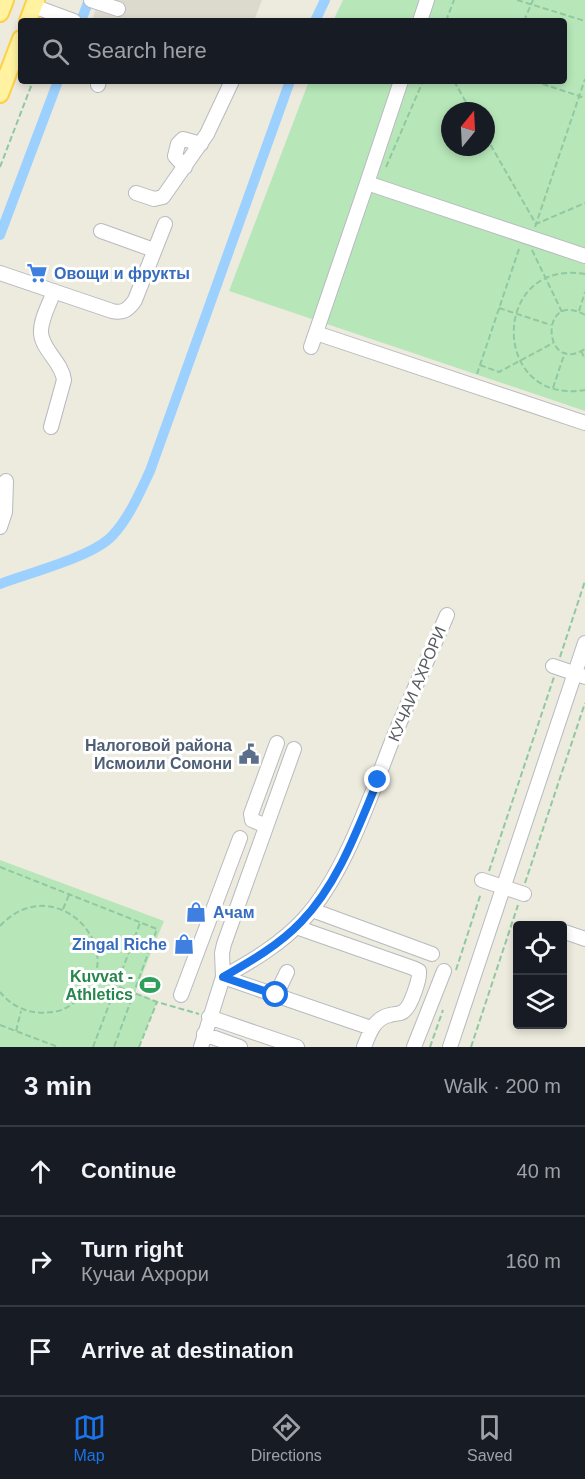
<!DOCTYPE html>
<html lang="en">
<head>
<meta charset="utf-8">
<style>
	body { margin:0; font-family:Arial,sans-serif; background:#242831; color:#f1f3f6 }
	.controls { position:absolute; right:18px; bottom:18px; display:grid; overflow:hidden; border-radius:6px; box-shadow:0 3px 9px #0003 }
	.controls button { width:54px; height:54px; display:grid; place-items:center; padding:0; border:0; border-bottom:2px solid #363941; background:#171b24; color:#f1f3f6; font:30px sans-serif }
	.compass { position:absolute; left:441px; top:102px; width:54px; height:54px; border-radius:50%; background:#171b24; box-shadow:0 3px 9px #0003; rotate:18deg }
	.stop { position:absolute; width:18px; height:18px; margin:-14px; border:4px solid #1a73e8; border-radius:50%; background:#fff }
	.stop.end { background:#1a73e8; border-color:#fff; box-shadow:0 2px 6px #0008 }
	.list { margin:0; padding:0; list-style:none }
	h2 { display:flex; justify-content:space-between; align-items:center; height:78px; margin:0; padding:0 24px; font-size:26px }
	h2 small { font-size:20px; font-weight:400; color:#9ea1a6 }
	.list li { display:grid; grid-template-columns:39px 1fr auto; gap:18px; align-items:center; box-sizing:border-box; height:90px; padding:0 24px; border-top:2px solid #363941 }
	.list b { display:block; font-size:22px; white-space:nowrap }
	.list p { margin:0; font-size:20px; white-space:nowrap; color:#9ea1a6 }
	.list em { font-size:20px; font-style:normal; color:#9ea1a6 }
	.icon { flex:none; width:33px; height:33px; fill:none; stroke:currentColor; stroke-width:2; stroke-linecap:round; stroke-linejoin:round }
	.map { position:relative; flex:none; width:585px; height:1047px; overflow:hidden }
	.search { position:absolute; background:#171b24; box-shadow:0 3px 9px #0003; left:18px; right:18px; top:18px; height:66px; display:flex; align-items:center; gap:15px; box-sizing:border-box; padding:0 21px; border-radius:6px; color:#9ea1a6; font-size:22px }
	.sheet { height:348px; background:#171b24 }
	nav { display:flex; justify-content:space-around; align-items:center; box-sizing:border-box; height:84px; border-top:2px solid #363941; background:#171b24; font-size:16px; color:#9ea1a6 }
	nav a { display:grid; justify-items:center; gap:3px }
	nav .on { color:#1a73e8 }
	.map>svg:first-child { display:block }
</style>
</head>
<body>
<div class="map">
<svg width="585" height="1047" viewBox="0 0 585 1047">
	<rect width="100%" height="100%" fill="#edeade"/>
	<!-- education -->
	<path fill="#dcd9cd" d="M99 0H262L254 21H95L92 20Z"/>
	<!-- green -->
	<path fill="#b7e7b9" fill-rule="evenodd" d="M343 0H585V411L229 291 309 81H564V21H333ZM450 111H486V147H450Z
		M0 860 164 921 135 992 157 1002 139 1047H0Z"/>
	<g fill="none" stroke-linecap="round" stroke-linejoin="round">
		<!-- canal -->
		<path stroke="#9cd1ff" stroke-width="10" d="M81 21 89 0
			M315 21 325 0
			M0 235 58 81
			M0 584C29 573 92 557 112 536 129 518 139 494 150 471L290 81"/>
		<!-- minor casing -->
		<g stroke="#b7babf" stroke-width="16">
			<path id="minor" d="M91 0 118 9
				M33 6 74 21
				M420 21 427 0
				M401 81 367 183 585 256
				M98 85 99 81
				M185 167 175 156 178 144 183 139 201 144
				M136 193 154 199 163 197 207 134 232 81
				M101 231 154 250
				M0 273 112 311C123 314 129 309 135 300L165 224
				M316 333 585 423
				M311 347 367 183
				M51 427 64 380C62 362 42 350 41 333 40 320 50 303 54 291
				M0 527 5 512 6 481
				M553 666 585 677
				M294 749 224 944 222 953 223 977 371 1028
				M266 826 252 820 251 814 277 743
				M482 880 524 894
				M312 910 432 954
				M296 927 413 968 419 971C420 979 411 1006 404 1011 400 1015 395 1013 390 1015 374 1018 369 1034 364 1047
				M562 931 585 939
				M181 995 240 838
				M276 995 287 972
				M209 1017 297 1047
				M204 1034 240 1047
				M201 1047 223 977C252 961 281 944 304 919 346 873 371 794 394 736 411 696 429 656 447 615
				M414 1047 444 971
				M450 1047 585 643"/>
		</g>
		<!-- major casing -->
		<g stroke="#fed046" stroke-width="20">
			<path id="major" d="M0 13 5 0
				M28 21 36 0
				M0 94 21 39"/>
		</g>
		<!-- path -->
		<path stroke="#90c8a2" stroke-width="2" stroke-dasharray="6 3" stroke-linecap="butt" d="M517 0 585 21
			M446 21 454 0
			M524 21 533 0
			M454 81 471 111
			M534 81 585 98
			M486 137 536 224 585 203
			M0 167 33 81
			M386 167 423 81
			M535 227 585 79
			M532 250 562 312
			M585 274C490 258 490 406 585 390
			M499 308 551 325
			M579 311 585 292
			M585 315C539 288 542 376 585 349
			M581 351 585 359
			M480 365 499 372 553 343
			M477 374 520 246
			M553 388 565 352
			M560 657 585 581
			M0 867 157 929 114 1047
			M489 871 554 677
			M525 883 585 703
			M63 909 69 895
			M0 926C54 868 132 949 81 997 73 1004 64 1011 53 1012 32 1015 14 1009 0 992
			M456 970 481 893
			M94 977 157 1002 199 1014
			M0 1025 58 1047
			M16 1031 21 1011
			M93 1047 140 923
			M139 1047 157 1002
			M430 1047 443 1010
			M471 1047 518 905"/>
		<!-- minor -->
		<use href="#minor" stroke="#fff" stroke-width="14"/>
		<!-- major -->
		<use href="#major" stroke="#fff3a1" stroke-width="16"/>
	</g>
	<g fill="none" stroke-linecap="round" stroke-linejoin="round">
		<!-- route -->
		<path stroke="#1a73e8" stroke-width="8" d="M276 995 223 977C251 961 279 945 301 922 338 884 358 828 378 780"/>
	</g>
	<!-- icons -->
	<defs>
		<g id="supermarket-bare" transform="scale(1.62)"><path d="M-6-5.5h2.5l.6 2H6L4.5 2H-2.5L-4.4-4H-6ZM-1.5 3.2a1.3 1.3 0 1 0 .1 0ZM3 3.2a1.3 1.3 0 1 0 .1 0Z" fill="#3f7fe0" stroke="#fff" stroke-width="2.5" paint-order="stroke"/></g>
		<g id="civic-bare" transform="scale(1.62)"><path d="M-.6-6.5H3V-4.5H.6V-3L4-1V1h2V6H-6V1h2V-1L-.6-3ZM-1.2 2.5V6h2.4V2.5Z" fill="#5c6f8a" stroke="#fff" stroke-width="2.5" paint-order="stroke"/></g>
		<g id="shop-bare" transform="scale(1.62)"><path d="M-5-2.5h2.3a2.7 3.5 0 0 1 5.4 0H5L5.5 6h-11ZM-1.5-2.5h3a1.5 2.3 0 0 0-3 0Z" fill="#3f7fe0" stroke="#fff" stroke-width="2.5" paint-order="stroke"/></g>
		<g id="stadium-bare" transform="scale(1.62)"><path d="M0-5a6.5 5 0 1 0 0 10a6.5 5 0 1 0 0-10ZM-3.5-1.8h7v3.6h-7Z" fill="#2e9e5b" stroke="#fff" stroke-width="2.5" paint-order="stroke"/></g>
	</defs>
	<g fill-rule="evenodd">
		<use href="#supermarket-bare" x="37" y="273"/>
		<use href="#civic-bare" x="249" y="754"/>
		<use href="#shop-bare" x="196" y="912"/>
		<use href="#shop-bare" x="184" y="944"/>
		<use href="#stadium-bare" x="150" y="985"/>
	</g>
	<g text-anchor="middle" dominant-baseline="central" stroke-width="6" stroke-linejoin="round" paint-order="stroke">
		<!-- shop labels -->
		<g font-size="16" font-weight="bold" fill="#366cbe" stroke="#fff" text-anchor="start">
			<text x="54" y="273">Овощи и фрукты</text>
			<text x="213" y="912">Ачам</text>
			<text x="167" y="944" text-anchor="end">Zingal Riche</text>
		</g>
		<!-- street labels -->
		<g font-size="16" fill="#585c61" stroke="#fff">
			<text transform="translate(417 684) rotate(-67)">КУЧАИ АХРОРИ</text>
		</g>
		<!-- service labels -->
		<g font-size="16" font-weight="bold" fill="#4e5e75" stroke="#fff" text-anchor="end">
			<text x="232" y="745">Налоговой района<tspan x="232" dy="18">Исмоили Сомони</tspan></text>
		</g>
		<!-- leisure labels -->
		<g font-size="16" font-weight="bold" fill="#27864d" stroke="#fff" text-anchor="end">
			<text x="133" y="976">Kuvvat -<tspan x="133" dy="18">Athletics</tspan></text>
		</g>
	</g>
</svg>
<div class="controls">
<button><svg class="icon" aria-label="locate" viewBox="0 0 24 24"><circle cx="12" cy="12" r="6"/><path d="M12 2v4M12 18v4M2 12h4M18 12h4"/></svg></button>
<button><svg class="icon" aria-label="layers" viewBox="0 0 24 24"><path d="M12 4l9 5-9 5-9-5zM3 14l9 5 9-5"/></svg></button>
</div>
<svg class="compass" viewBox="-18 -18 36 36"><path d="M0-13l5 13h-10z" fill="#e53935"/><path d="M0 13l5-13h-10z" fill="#9ea1a6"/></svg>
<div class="stop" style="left:276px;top:995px"></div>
<div class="stop end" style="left:378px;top:780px"></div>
<div class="search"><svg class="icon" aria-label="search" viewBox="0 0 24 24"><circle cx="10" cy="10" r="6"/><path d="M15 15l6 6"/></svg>Search here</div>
</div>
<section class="sheet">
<h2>3 min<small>Walk · 200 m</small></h2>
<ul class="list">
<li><svg class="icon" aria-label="ahead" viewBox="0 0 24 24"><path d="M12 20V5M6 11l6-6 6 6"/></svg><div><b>Continue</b></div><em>40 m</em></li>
<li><svg class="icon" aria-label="right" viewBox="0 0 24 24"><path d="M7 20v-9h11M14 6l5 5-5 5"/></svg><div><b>Turn right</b><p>Кучаи Ахрори</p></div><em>160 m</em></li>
<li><svg class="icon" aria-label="arrive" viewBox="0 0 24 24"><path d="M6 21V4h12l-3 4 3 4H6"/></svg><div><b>Arrive at destination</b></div></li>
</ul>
</section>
<nav>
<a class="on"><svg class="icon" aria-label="map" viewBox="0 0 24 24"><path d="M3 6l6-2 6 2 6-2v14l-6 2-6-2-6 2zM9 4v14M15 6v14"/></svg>Map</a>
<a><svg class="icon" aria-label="directions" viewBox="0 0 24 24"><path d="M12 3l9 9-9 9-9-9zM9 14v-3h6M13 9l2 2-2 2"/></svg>Directions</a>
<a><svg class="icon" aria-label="saved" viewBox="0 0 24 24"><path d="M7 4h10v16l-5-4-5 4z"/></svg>Saved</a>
</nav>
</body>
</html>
